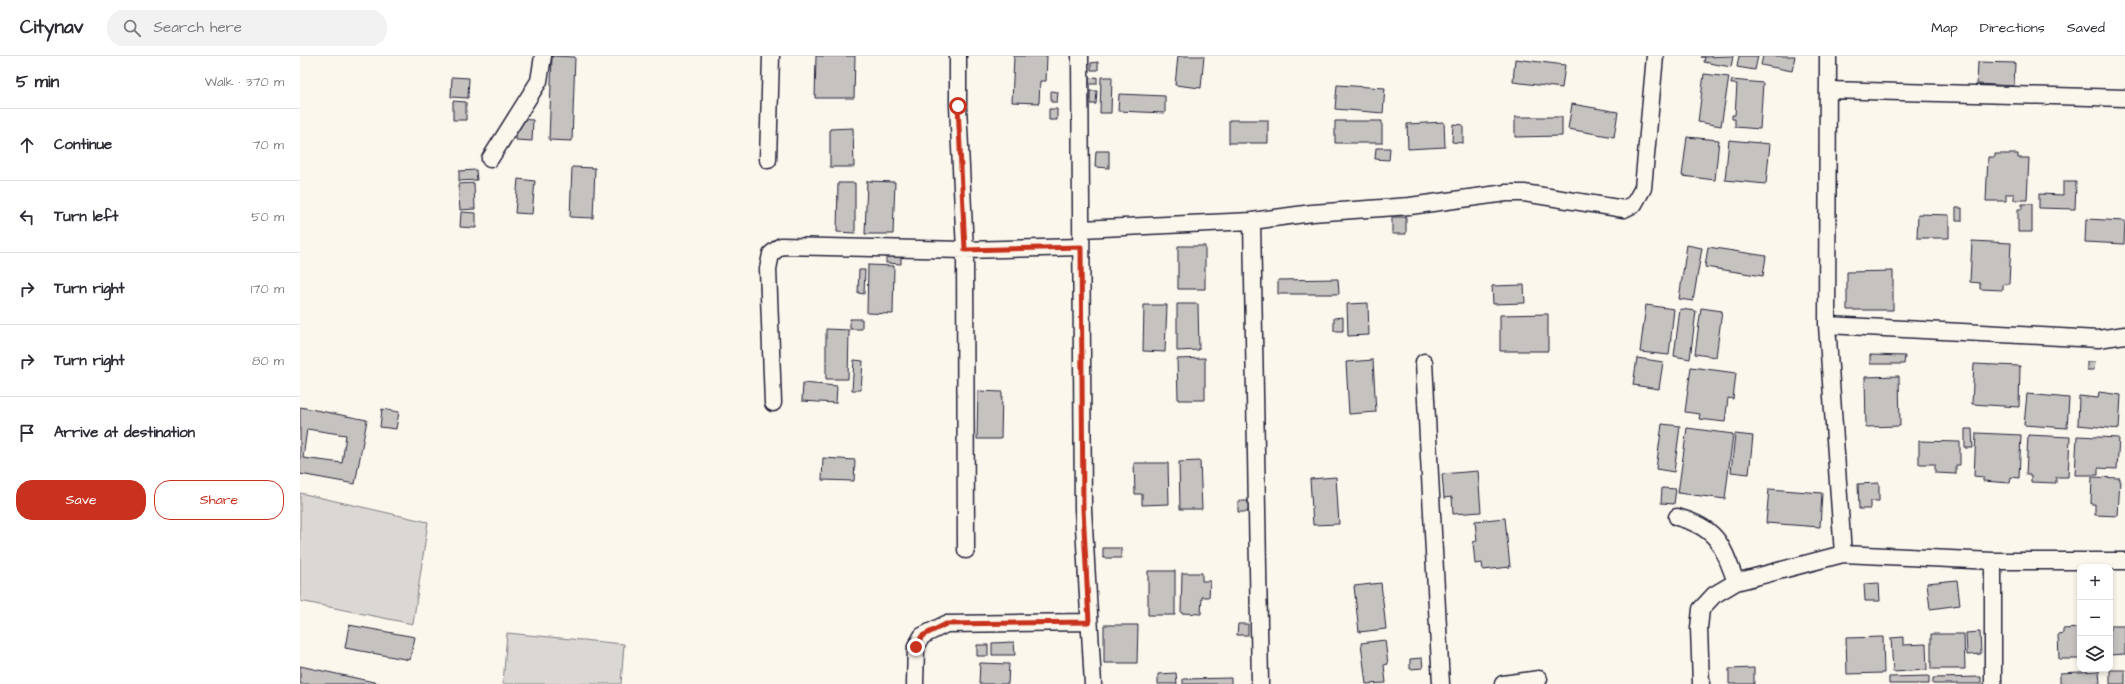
<!DOCTYPE html>
<html lang="en">
<head>
<meta charset="utf-8">
<style>
	body { margin:0; font-family:"Architects Daughter",sans-serif; background:#f2f2f3; color:#2b2b33 }
	.controls { position:absolute; right:12px; bottom:12px; display:grid; overflow:hidden; border-radius:8px; box-shadow:0 2px 6px #0003 }
	.controls button { width:36px; height:36px; display:grid; place-items:center; padding:0; border:0; border-bottom:1px solid #e1e1e2; background:#fff; color:#2b2b33; font:20px sans-serif }
	.stop { position:absolute; width:12px; height:12px; margin:-9px; border:3px solid #c8321e; border-radius:50%; background:#fff }
	.stop.end { background:#c8321e; border-color:#fff; box-shadow:0 1px 4px #0008 }
	.list { margin:0; padding:0; list-style:none }
	h2 { display:flex; justify-content:space-between; align-items:center; height:52px; margin:0; padding:0 16px; font-size:17px }
	h2 small { font-size:13px; font-weight:400; color:#7c7c81 }
	.list li { display:grid; grid-template-columns:26px 1fr auto; gap:12px; align-items:center; box-sizing:border-box; height:72px; padding:0 16px; border-top:1px solid #e1e1e2 }
	.list b { display:block; font-size:15px; white-space:nowrap }
	.list em { font-size:13px; font-style:normal; color:#7c7c81 }
	.actions { display:flex; gap:8px; padding:12px 16px }
	.actions a { flex:1; padding:9px 0; border:1px solid #c8321e; border-radius:16px; text-align:center; font-size:14px; color:#c8321e }
	.actions .main { background:#c8321e; color:#fff }
	.icon { flex:none; width:22px; height:22px; fill:none; stroke:currentColor; stroke-width:2; stroke-linecap:round; stroke-linejoin:round }
	.map { position:relative; flex:none; width:1825px; height:628px; overflow:hidden }
	header { display:flex; align-items:center; gap:24px; box-sizing:border-box; height:56px; padding:0 20px; background:#fff; border-bottom:1px solid #e1e1e2 }
	header strong { font-size:19px }
	nav { display:flex; gap:22px; margin-inline-start:auto; font-size:14px }
	.search { width:280px; height:36px; background:#f2f2f3; display:flex; align-items:center; gap:10px; box-sizing:border-box; padding:0 14px; border-radius:16px; color:#7c7c81; font-size:15px }
	main { display:flex }
	aside { flex:1; background:#fff }
	.map>svg:first-child { display:block }
</style>
</head>
<body>
<header>
<strong>Citynav</strong>
<div class="search"><svg class="icon" aria-label="search" viewBox="0 0 24 24"><circle cx="10" cy="10" r="6"/><path d="M15 15l6 6"/></svg>Search here</div>
<nav><a>Map</a><a>Directions</a><a>Saved</a></nav>
</header>
<main>
<aside>
<h2>5 min<small>Walk · 370 m</small></h2>
<ul class="list">
<li><svg class="icon" aria-label="ahead" viewBox="0 0 24 24"><path d="M12 20V5M6 11l6-6 6 6"/></svg><div><b>Continue</b></div><em>70 m</em></li>
<li><svg class="icon" aria-label="left" viewBox="0 0 24 24"><path d="M17 20v-9H6M10 6l-5 5 5 5"/></svg><div><b>Turn left</b></div><em>50 m</em></li>
<li><svg class="icon" aria-label="right" viewBox="0 0 24 24"><path d="M7 20v-9h11M14 6l5 5-5 5"/></svg><div><b>Turn right</b></div><em>170 m</em></li>
<li><svg class="icon" aria-label="right" viewBox="0 0 24 24"><path d="M7 20v-9h11M14 6l5 5-5 5"/></svg><div><b>Turn right</b></div><em>80 m</em></li>
<li><svg class="icon" aria-label="arrive" viewBox="0 0 24 24"><path d="M6 21V4h12l-3 4 3 4H6"/></svg><div><b>Arrive at destination</b></div></li>
</ul>
<div class="actions"><a class="main">Save</a><a>Share</a></div>
</aside>
<div class="map">
<svg width="1825" height="628" viewBox="0 0 1825 628">
	<rect width="100%" height="100%" fill="#fbf7ec"/>
	<filter id="ink" filterUnits="userSpaceOnUse"><feTurbulence type="fractalNoise" baseFrequency=".025" numOctaves="2"/><feDisplacementMap in="SourceGraphic" scale="8" xChannelSelector="R" yChannelSelector="G"/><feConvolveMatrix kernelMatrix="1 2 1 2 8 2 1 2 1" color-interpolation-filters="sRGB"/></filter>
	<g filter="url(#ink)">
		<!-- green -->
		<path fill="#dbd8d3" stroke="#7e7d87" d="M0 437 128 466 113 568 0 545Z
			M207 577 324 588 321 628H203Z"/>
		<!-- building -->
		<path fill="#c6c2c0" stroke="#22223b" fill-rule="evenodd" d="M252 0 275 1 272 85 249 84Z
			M516 0H555L554 42H515Z
			M714 0H747L746 25H740L739 47 712 46Z
			M878 0H904L901 32 875 29Z
			M1433 0 1431 11 1404 6 1405 1H1401Z
			M1439 0H1458L1455 14 1437 11Z
			M1463 0H1495L1492 15 1461 9Z
			M1215 3 1265 9 1262 32 1213 26Z
			M798 6V14H791V7Z
			M1678 6 1715 7 1714 30 1677 28Z
			M1404 18 1429 21 1421 70 1398 66Z
			M152 21 169 22 168 42 151 41Z
			M797 21V28H789V22Z
			M801 21H812L811 57H800Z
			M1432 24 1463 27 1460 73 1435 71V63H1432V59H1435L1437 28H1431Z
			M1037 29 1085 32 1083 57 1035 53Z
			M751 35 758 36 757 46H751Z
			M790 35H797L796 48H790Z
			M819 38 865 40V57L818 55Z
			M153 45 166 46V64H153Z
			M1272 48 1318 56 1314 81 1268 73Z
			M749 53H757V64H749Z
			M1215 61H1262V80L1215 81Z
			M217 63 233 64 232 85 216 84Z
			M929 64H968V87H929Z
			M1035 65H1082V87H1035Z
			M1144 66 1145 91 1108 93 1107 68Z
			M1153 68 1163 69V87L1152 86Z
			M553 72 554 111H530V73Z
			M1387 81 1419 84 1415 124 1382 120Z
			M1429 84 1470 88 1466 128 1425 124Z
			M1076 92H1090L1089 104 1075 103Z
			M796 95H809V112L795 111Z
			M1695 98H1718V102H1729L1727 144H1714V138H1706V145H1686L1688 101H1695Z
			M272 111 295 112 293 162 270 161Z
			M176 114 177 124 159 125V115Z
			M218 123 235 125 232 158 215 157Z
			M567 125 595 126 593 178H565Z
			M1763 126H1776L1775 153 1739 152V138L1763 139Z
			M174 127 175 153 160 154 158 128Z
			M538 127H555V177L537 176Z
			M1722 148H1732V176H1718V153H1722Z
			M1656 152H1662V165H1656Z
			M161 156 176 157V172L160 171Z
			M1618 158 1649 159V182H1617Z
			M1092 161H1106V178H1092Z
			M1786 163 1825 165 1824 188 1785 186Z
			M1672 185 1711 187 1709 228H1703V234L1680 233V227L1670 226Z
			M1387 189 1402 192 1393 245 1379 243Z
			M878 190H905V233H878Z
			M1408 191 1466 200 1463 220 1405 211Z
			M586 197H601V208L586 207Z
			M568 209 594 210 593 258 567 257Z
			M559 214H565L564 238 558 237Z
			M1593 215V254H1547V216Z
			M1038 223 1039 238H978V224Z
			M1224 229 1225 247 1193 248 1192 230Z
			M1068 247 1069 279 1048 280 1047 248Z
			M877 248H898L899 294 877 295Z
			M844 249H867L865 296 843 295Z
			M1346 249 1374 253 1369 299 1340 296Z
			M1401 252 1422 255 1416 301 1395 298Z
			M1380 253 1396 255 1390 303 1374 300Z
			M1248 258V295H1200V259Z
			M1043 261V275H1034V262Z
			M550 263H562V273H550Z
			M526 273 549 274 548 323H526Z
			M1570 299 1605 300 1604 308H1570Z
			M905 302V344H878L877 303Z
			M1337 302 1363 306 1359 333 1333 329Z
			M554 304 563 305 561 334H552Z
			M1073 304 1076 356 1049 358 1046 306Z
			M1787 306H1795L1794 314H1787Z
			M1674 308 1720 310 1719 351 1672 348Z
			M1391 311 1436 317 1433 343 1428 342 1425 366 1399 363 1400 358 1385 356Z
			M1599 320 1600 370 1566 371 1565 321Z
			M503 327 537 330 536 347 502 345Z
			M678 335 702 336 701 383H677Z
			M1799 336 1821 339 1819 373 1778 369 1779 340 1798 342Z
			M1727 338 1769 342 1767 372 1724 369Z
			M0 351 67 364 55 428 0 418ZM7 373 46 379 42 407 3 402Z
			M82 353 99 356 96 373 80 371Z
			M1362 368 1380 370 1374 416 1356 413Z
			M1387 372 1433 378 1425 443 1378 437Z
			M1665 373H1672L1673 392H1665Z
			M1676 377 1721 379 1719 422 1711 421 1710 427 1683 425V421L1674 420Z
			M1435 378 1453 380 1449 418 1431 416Z
			M1728 379 1770 381 1768 421H1756V427L1731 426V419H1726Z
			M1777 380 1819 382 1817 413 1798 412V419H1775Z
			M1619 385 1660 386V409H1656V418L1635 417V408H1619Z
			M523 402 555 404 554 425 522 424Z
			M900 405 902 453H880L879 406Z
			M834 407H868L869 448 842 449V438H835Z
			M1178 415 1181 456 1153 458 1152 441 1144 442 1142 418Z
			M1036 421 1039 468 1013 469 1010 423Z
			M1792 421 1820 422 1818 460 1795 459V448H1791Z
			M1579 427V445H1570V453H1559L1558 428Z
			M1362 432 1376 433 1374 448 1361 447Z
			M1469 433 1522 437 1520 471 1466 467Z
			M938 445H949L948 456H938Z
			M1205 462 1210 511 1183 514 1182 507 1175 508 1173 486 1177 485 1175 465Z
			M803 492H821V502H803Z
			M848 515H875V559H848Z
			M882 517H902V525H910L909 541H902L901 558 881 557Z
			M1657 524 1660 549 1630 553 1627 527Z
			M1081 527 1086 573 1059 576 1054 530Z
			M1579 527 1580 545H1565L1564 528Z
			M938 568H948V579H937Z
			M49 569 115 581 110 604 45 592Z
			M804 569H838L837 607H804Z
			M1810 570H1825V598L1810 599Z
			M1780 572V603H1759L1758 578 1763 577V573Z
			M1680 576 1681 598 1667 599 1666 577Z
			M1631 578H1664L1665 613H1631Z
			M1583 581 1584 617 1547 618 1546 582Z
			M1603 581V589L1626 588 1627 614 1593 616 1591 582Z
			M1085 584 1088 608 1084 609 1086 627 1066 628 1061 587Z
			M714 586 715 599H692V587Z
			M677 589H688V600H677Z
			M1122 602 1123 612 1110 613V603Z
			M680 607 709 608 708 628H679Z
			M0 610 83 628H0Z
			M1454 612V628H1429V613Z
			M1810 614H1825V628H1810Z
			M1799 615 1800 628H1760V617Z
			M876 617 877 628H858V618Z
			M1629 620V628H1589V621Z
			M1681 621V628H1633V622Z
			M931 622V628H883V623Z"/>
		<g fill="none" stroke-linecap="round" stroke-linejoin="round">
			<!-- street casing -->
			<g stroke="#22223b" stroke-width="19">
				<path id="street" d="M658 0V50L665 194 666 494
					M780 0 783 453 793 628
					M1528 0 1527 269 1543 498
					M1528 34 1825 42
					M190 103 239 25 243 0
					M468 104 471 0
					M952 165 960 628
					M781 173 952 165 1012 157 1110 150 1206 137H1224L1324 153 1334 148 1343 132 1355 0
					M1527 269 1798 283 1825 279
					M1124 306 1141 628
					M473 347 468 213 471 198 481 190 665 194 781 191
					M1377 461C1418 472 1422 489 1436 526
					M1693 505V628
					M615 628 616 591 622 580 646 568 789 566
					M1203 628 1239 623
					M1401 628 1399 572 1401 553 1414 539 1436 526 1543 498 1693 505H1825"/>
			</g>
			<!-- street -->
			<use href="#street" stroke="#fbf7ec" stroke-width="16"/>
		</g>
	</g>
	<g fill="none" stroke-linecap="round" stroke-linejoin="round" filter="url(#ink)">
		<!-- route -->
		<path stroke="#c8321e" stroke-width="5" d="M616 591 622 580 646 568 789 566 783 453 781 191 665 194 658 50"/>
	</g>
</svg>
<div class="controls">
<button>+</button>
<button>−</button>
<button><svg class="icon" aria-label="layers" viewBox="0 0 24 24"><path d="M12 4l9 5-9 5-9-5zM3 14l9 5 9-5"/></svg></button>
</div>
<div class="stop" style="left:658px;top:50px"></div>
<div class="stop end" style="left:616px;top:591px"></div>
</div>
</main>
</body>
</html>
